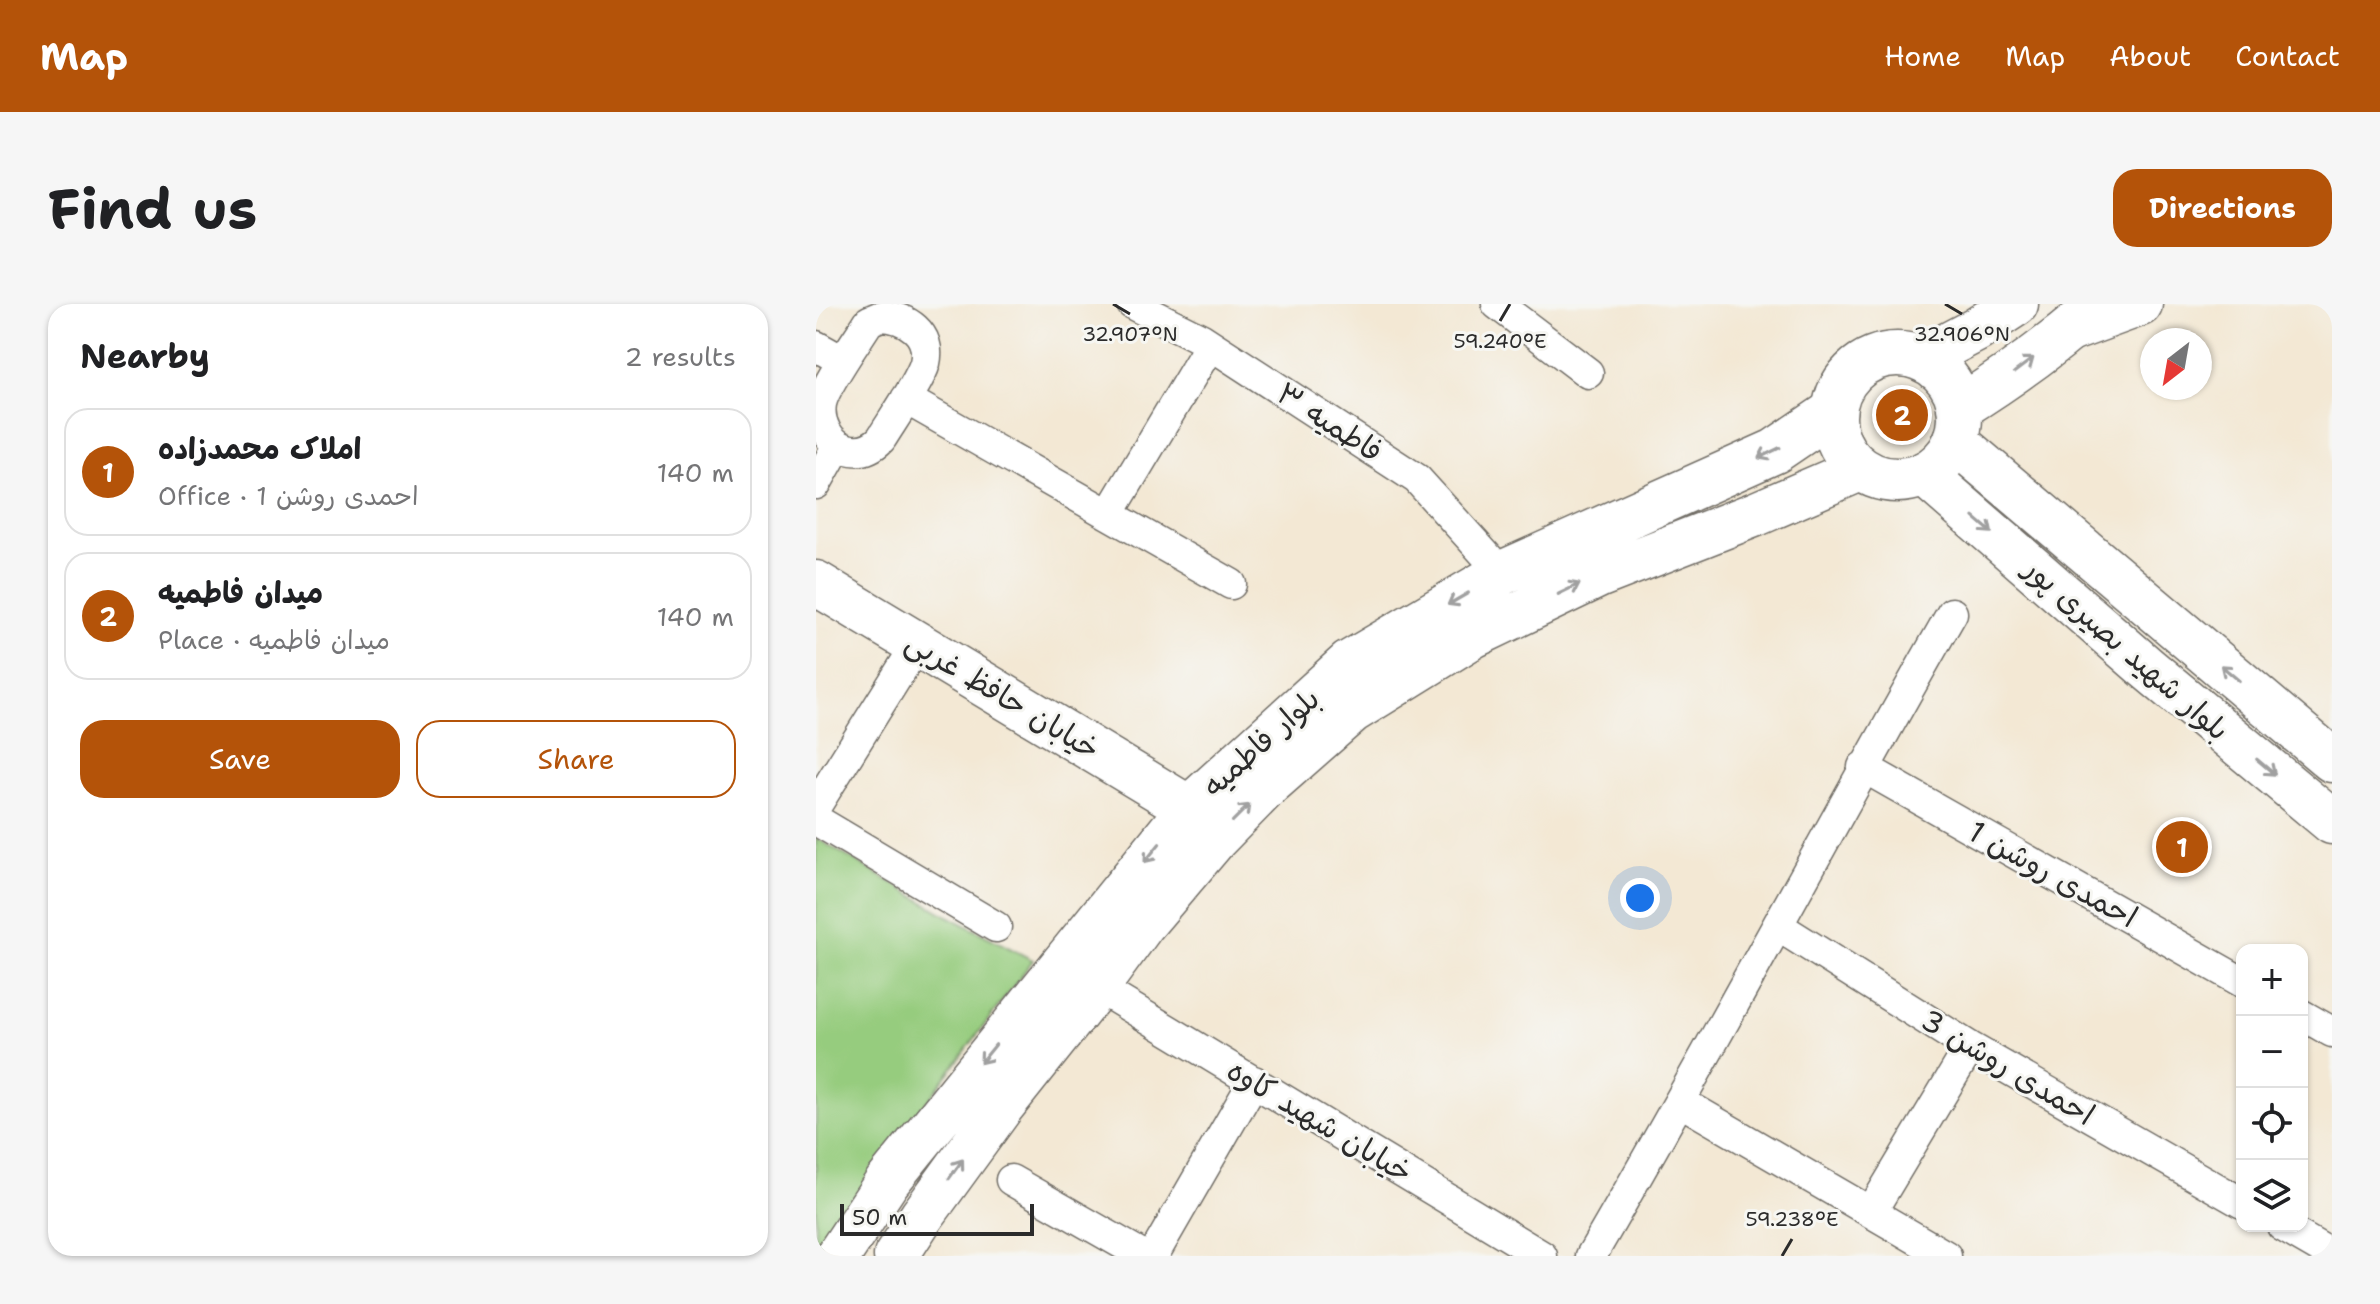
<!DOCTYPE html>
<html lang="en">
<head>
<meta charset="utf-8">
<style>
	body { margin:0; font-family:"Shantell Sans","Playpen Sans Arabic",sans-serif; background:#f6f6f6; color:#202124 }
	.controls { position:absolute; right:24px; bottom:24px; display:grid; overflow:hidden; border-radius:16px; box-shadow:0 2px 6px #0004 }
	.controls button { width:72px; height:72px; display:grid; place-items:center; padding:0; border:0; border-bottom:2px solid #e0e0e0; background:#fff; color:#202124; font:40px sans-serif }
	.compass { position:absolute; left:1324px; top:24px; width:72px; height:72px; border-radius:50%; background:#fff; box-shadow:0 2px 6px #0004; rotate:211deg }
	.scale { position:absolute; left:24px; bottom:20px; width:194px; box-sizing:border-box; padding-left:8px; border:4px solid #2b2b2b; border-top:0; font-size:22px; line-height:28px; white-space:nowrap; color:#2b2b2b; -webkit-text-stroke:6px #f6f6f2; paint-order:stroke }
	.you { position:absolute; left:824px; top:594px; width:28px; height:28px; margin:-20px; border:6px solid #fff; border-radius:50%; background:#1a73e8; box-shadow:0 0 0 12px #1a73e833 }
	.badge { display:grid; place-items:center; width:52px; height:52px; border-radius:50%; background:#b45309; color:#fff; font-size:26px; font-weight:700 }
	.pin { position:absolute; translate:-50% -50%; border:4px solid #fff; box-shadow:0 2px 8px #0006 }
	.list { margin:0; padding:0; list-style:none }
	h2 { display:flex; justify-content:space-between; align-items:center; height:104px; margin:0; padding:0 32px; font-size:34px }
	h2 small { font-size:26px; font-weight:400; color:#757577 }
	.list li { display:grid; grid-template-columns:52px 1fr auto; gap:24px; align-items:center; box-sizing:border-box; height:128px; margin:0 16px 16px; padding:0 16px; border:2px solid #e0e0e0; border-radius:24px }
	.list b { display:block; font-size:30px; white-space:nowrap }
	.list p { margin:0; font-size:26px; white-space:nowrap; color:#757577 }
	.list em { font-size:26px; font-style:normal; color:#757577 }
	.actions { display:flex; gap:16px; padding:24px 32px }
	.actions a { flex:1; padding:18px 0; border:2px solid #b45309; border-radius:24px; text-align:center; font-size:28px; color:#b45309 }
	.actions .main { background:#b45309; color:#fff }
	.icon { flex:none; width:44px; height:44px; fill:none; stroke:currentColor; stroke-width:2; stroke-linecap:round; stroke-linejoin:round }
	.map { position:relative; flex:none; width:1516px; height:952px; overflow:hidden; border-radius:24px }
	header { display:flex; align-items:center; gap:48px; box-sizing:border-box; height:112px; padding:0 40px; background:#b45309; color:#fff }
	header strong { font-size:38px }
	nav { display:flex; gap:44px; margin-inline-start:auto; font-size:28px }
	.intro { display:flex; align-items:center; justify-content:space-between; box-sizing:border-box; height:192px; padding:0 48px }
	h1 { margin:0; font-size:56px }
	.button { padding:20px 36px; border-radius:24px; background:#b45309; color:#fff; font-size:28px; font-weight:700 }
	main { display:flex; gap:48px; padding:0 48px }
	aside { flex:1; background:#fff; border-radius:24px; box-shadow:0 2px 6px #0004 }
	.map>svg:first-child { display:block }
</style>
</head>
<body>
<header>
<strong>Map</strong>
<nav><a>Home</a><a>Map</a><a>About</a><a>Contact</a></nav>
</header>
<div class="intro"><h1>Find us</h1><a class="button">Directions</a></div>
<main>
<aside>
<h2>Nearby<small>2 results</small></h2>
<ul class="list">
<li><span class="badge">1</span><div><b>املاک محمدزاده</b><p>Office · احمدی روشن 1</p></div><em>140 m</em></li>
<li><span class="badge">2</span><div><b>میدان فاطمیه</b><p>Place · میدان فاطمیه</p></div><em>140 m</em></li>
</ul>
<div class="actions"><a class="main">Save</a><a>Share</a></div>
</aside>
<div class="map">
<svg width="1516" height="952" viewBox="0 0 1516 952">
	<rect width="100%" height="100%" fill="#f6f6f2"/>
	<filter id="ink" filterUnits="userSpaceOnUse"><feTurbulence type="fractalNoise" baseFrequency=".0125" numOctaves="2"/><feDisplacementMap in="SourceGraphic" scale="16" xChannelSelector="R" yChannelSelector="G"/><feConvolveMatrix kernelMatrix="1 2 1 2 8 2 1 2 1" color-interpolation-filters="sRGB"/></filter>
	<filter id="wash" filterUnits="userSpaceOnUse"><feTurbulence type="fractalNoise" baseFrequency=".006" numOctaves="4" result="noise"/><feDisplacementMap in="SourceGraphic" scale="32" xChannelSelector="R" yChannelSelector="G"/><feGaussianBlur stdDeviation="1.8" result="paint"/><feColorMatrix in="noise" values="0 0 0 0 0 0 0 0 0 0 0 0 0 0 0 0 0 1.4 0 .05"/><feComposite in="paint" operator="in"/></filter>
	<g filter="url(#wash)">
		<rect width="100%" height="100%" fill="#f3e8d4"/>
		<!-- green -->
		<path fill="#96cc7e" stroke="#607c54" stroke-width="2" d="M0 534 132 612 217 656 0 947Z"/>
	</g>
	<g filter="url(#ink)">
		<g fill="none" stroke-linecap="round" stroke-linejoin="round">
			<!-- street casing -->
			<g stroke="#716d66" stroke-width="33">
				<path id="street" d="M316 0 386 35 601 175 686 269
					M681 0 772 69
					M65 12C90 13 116 29 109 59 104 77 76 117 65 135 56 144 45 149 31 145 13 139 2 119 5 100 8 82 42 35 53 17Z
					M0 42 27 57
					M90 95 415 280
					M0 180 22 141
					M293 210 394 41
					M1047 463 1426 678
					M0 502 102 339
					M0 516 180 623
					M962 622 1154 743 1426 899
					M281 683 726 952
					M1486 711 1516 728
					M865 798 1130 952
					M195 876 328 952
					M1055 908 1154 743
					M1466 922 1516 951
					M337 952 438 777
					M775 952C899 740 1014 522 1136 309"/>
			</g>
			<!-- secondary casing -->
			<g stroke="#716d66" stroke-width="47">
				<path id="secondary" d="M1139 137 1516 456
					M1108 170 1331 364 1516 518
					M0 279 373 504
					M22 952 71 878 373 504 533 359 686 269 959 147 1018 107
					M80 952 106 912 186 802 281 683 327 620 399 535 453 480 536 407 657 332 784 271 940 210 1044 165"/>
			</g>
			<!-- primary casing -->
			<g stroke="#716d66" stroke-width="47">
				<path id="primary" d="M1018 113a63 63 0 1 1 126 0a63 63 0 1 1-126 0Z
					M1105 55 1160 26 1200 0
					M1143 104C1193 73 1240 39 1284 0"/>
			</g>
			<!-- highway casing -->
			<g stroke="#716d66" stroke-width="47">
				<path id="highway" d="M1256 25 1324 0"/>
			</g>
			<!-- street -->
			<use href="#street" stroke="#fff" stroke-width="30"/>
			<!-- secondary -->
			<use href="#secondary" stroke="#fff" stroke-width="44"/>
			<!-- primary -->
			<use href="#primary" stroke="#fff" stroke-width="44"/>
			<!-- highway -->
			<use href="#highway" stroke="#fff" stroke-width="44"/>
		</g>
		<!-- one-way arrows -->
		<defs><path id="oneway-shaft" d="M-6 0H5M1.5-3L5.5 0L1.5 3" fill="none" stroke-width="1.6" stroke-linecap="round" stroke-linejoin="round" transform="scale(2)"/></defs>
		<g stroke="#a0a0a0">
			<use href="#oneway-shaft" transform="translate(1208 61) rotate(-37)"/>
			<use href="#oneway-shaft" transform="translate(953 149) rotate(154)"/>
			<use href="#oneway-shaft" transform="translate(1167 221) rotate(41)"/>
			<use href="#oneway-shaft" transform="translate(753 285) rotate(-26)"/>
			<use href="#oneway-shaft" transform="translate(642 295) rotate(150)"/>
			<use href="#oneway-shaft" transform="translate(1414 369) rotate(-140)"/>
			<use href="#oneway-shaft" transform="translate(1450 463) rotate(40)"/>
			<use href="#oneway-shaft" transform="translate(425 509) rotate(-45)"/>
			<use href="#oneway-shaft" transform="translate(336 549) rotate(129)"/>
			<use href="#oneway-shaft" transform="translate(172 750) rotate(129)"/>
			<use href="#oneway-shaft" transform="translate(140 865) rotate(-54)"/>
		</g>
	</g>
	<!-- ticks -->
	<path fill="none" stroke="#2b2b2b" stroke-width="3" d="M297 0 314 10M1129 0 1146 10M684 17 694 0M966 952 976 935"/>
	<g text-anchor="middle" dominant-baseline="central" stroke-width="6" stroke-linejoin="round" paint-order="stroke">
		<!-- street labels -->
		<g font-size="30" fill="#2b2b2b" stroke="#f6f6f2">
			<text transform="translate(514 118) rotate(33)">فاطمیه ۳</text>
			<text transform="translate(1311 345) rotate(41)">بلوار شهید بصیری پور</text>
			<text transform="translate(187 391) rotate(31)">خیابان حافظ غربی</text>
			<text transform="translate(445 438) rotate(-42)">بلوار فاطمیه</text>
			<text transform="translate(1237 570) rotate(29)">احمدی روشن 1</text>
			<text transform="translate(1192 763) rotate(31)">احمدی روشن 3</text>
			<text transform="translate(504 817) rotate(31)">خیابان شهید کاوه</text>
		</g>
	</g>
	<g font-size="20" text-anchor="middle" fill="#2b2b2b" stroke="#f6f6f2" stroke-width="6" stroke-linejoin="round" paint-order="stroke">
		<text x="314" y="37">32.907°N</text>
		<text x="1146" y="37">32.906°N</text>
		<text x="684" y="44">59.240°E</text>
		<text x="976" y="922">59.238°E</text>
	</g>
</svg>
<div class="controls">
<button>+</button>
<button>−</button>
<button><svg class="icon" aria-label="locate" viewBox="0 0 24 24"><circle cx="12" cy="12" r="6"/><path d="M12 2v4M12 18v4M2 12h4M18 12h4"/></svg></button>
<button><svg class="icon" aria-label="layers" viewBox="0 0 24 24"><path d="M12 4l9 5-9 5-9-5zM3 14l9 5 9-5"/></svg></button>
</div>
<svg class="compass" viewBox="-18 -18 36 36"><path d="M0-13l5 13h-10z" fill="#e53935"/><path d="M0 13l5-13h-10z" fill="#757577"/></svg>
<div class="scale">50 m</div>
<div class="you"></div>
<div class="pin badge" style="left:1366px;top:543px">1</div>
<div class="pin badge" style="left:1086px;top:111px">2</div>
</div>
</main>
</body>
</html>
